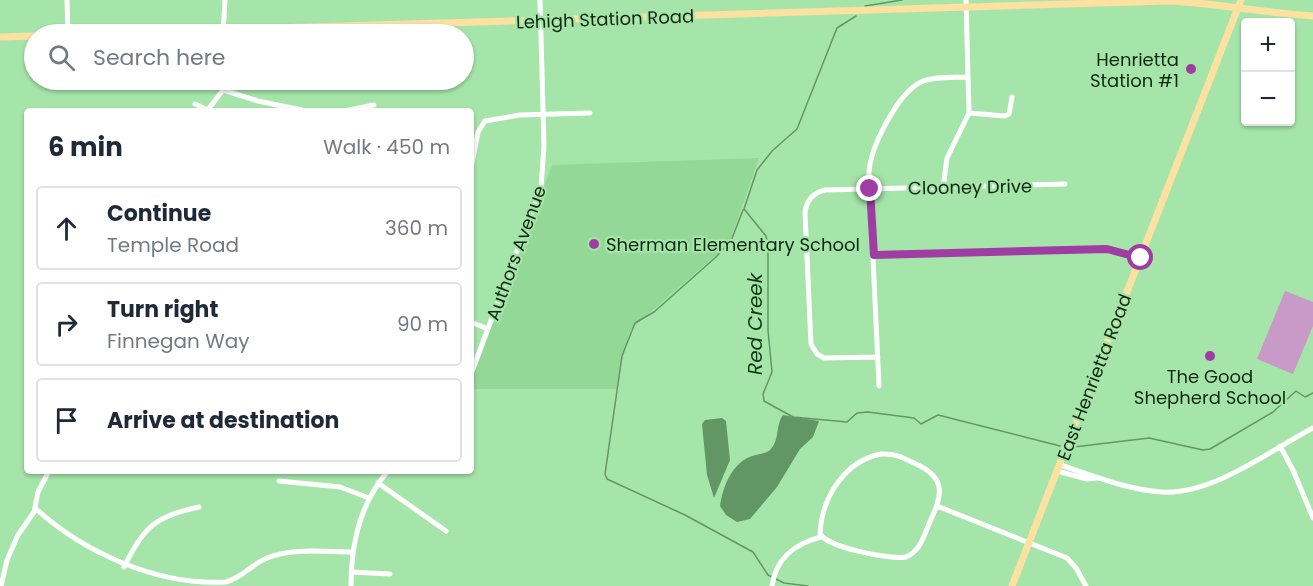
<!DOCTYPE html>
<html lang="en">
<head>
<meta charset="utf-8">
<style>
	body { margin:0; font-family:Poppins,sans-serif; background:#f6f6f7; color:#1f2937 }
	.controls { position:absolute; right:18px; top:18px; display:grid; overflow:hidden; border-radius:6px; box-shadow:0 2px 4px #0004 }
	.controls button { width:54px; height:54px; display:grid; place-items:center; padding:0; border:0; border-bottom:2px solid #e0e1e3; background:#fff; color:#1f2937; font:30px sans-serif }
	.stop { position:absolute; width:18px; height:18px; margin:-14px; border:4px solid #9f3da4; border-radius:50%; background:#fff }
	.stop.end { background:#9f3da4; border-color:#fff; box-shadow:0 2px 6px #0008 }
	.list { margin:0; padding:0; list-style:none }
	h2 { display:flex; justify-content:space-between; align-items:center; height:78px; margin:0; padding:0 24px; font-size:26px }
	h2 small { font-size:20px; font-weight:400; color:#747a83 }
	.list li { display:grid; grid-template-columns:39px 1fr auto; gap:18px; align-items:center; box-sizing:border-box; height:84px; margin:0 12px 12px; padding:0 12px; border:2px solid #e0e1e3; border-radius:6px }
	.list b { display:block; font-size:22px; white-space:nowrap }
	.list p { margin:0; font-size:20px; white-space:nowrap; color:#747a83 }
	.list em { font-size:20px; font-style:normal; color:#747a83 }
	.icon { flex:none; width:33px; height:33px; fill:none; stroke:currentColor; stroke-width:2; stroke-linecap:round; stroke-linejoin:round }
	.map { position:relative; flex:none; width:1313px; height:586px; overflow:hidden }
	.search { position:absolute; background:#fff; box-shadow:0 2px 4px #0004; left:24px; top:24px; width:450px; height:66px; display:flex; align-items:center; gap:15px; box-sizing:border-box; padding:0 21px; border-radius:33px; color:#747a83; font-size:22px }
	.panel { position:absolute; background:#fff; box-shadow:0 2px 4px #0004; left:24px; top:108px; width:450px; height:366px; border-radius:6px }
	.map>svg:first-child { display:block }
</style>
</head>
<body>
<div class="map">
<svg width="1313" height="586" viewBox="0 0 1313 586">
	<rect width="100%" height="100%" fill="#a6e5a9"/>
	<!-- built -->
	<path fill="#94d898" d="M759 158 729 244 631 329 622 360 618 389H471V382L552 165Z"/>
	<!-- green -->
	<path fill="#c89ac8" d="M1285 291 1313 302V326L1293 374 1257 359Z"/>
	<!-- water -->
	<path fill="#629765" d="M783 415 819 421 813 437 800 449 777 487 750 519 737 522 726 515 720 506C723 486 732 463 752 456 758 454 765 454 770 450 780 440 775 426 783 415Z
		M722 418 726 421 730 460 714 498 707 475 702 424 705 420Z"/>
	<g fill="none" stroke-linecap="round" stroke-linejoin="round">
		<!-- stream -->
		<path stroke="#629765" stroke-width="1.5" d="M865 6 902 0
			M856 16 837 28 797 129 772 151 757 170 744 209 766 236 768 245V330L772 372 763 394 764 401 793 417 847 422 857 413 868 412 914 418 921 424 938 415 1060 446
			M743 210 731 241 716 257 654 312 635 323 622 356 605 474 607 479 685 515 753 552 768 575 784 583 808 586
			M1074 447 1149 438 1203 450 1210 449 1273 412 1296 391 1305 397 1313 393"/>
		<!-- minor -->
		<path stroke="#fff" stroke-width="5" d="M67 0 68 34
			M223 34 225 0
			M223 90 258 101 307 111
			M195 104 208 110
			M207 111 223 90V80
			M344 111 374 105
			M969 113 1005 116 1009 114 1012 97
			M471 168 478 132 485 121 520 115 590 113
			M943 188 947 158 969 113 966 0
			M874 255 1107 249 1141 258
			M471 322 488 329
			M878 357 824 358 817 354 811 344 805 213C806 201 813 193 825 190L1065 184
			M471 374 541 187 544 146 540 0
			M879 386 869 173C870 148 897 94 921 82 935 76 953 78 968 77
			M1280 446 1293 470 1313 518
			M881 454C895 453 904 458 916 464 949 479 941 497 929 524 923 538 920 551 906 557 891 560 824 547 820 533 822 497 845 461 881 454Z
			M1060 465C1092 475 1127 490 1162 492 1213 495 1269 451 1313 428
			M1057 471 1087 479 1096 478
			M279 481 340 487 369 498
			M378 483 446 531
			M937 506 1067 558 1076 568 1086 586
			M35 508C83 552 157 586 226 582 242 578 251 565 265 559 290 547 325 552 352 552
			M124 567C145 526 154 517 199 507
			M351 572 390 574
			M1 586 7 560 18 535 34 512 38 492 49 471
			M351 586C351 544 360 503 388 471
			M772 586C776 558 794 544 821 537"/>
		<!-- major -->
		<path stroke="#fde1a1" stroke-width="7" d="M76 34 1168 1C1217 3 1264 13 1313 16
			M0 37 34 36
			M1012 586 1241 0"/>
	</g>
	<g fill="none" stroke-linecap="round" stroke-linejoin="round">
		<!-- route -->
		<path stroke="#9f3da4" stroke-width="8" d="M870 189 874 255 1107 249 1141 258"/>
	</g>
	<!-- markers -->
	<g fill="#9f3da4" stroke="#a6e5a9" stroke-width="2">
		<circle cx="1191" cy="69" r="6"/>
		<circle cx="594" cy="244" r="6"/>
		<circle cx="1210" cy="356" r="6"/>
	</g>
	<g text-anchor="middle" dominant-baseline="central" stroke-width="4.5" stroke-linejoin="round" paint-order="stroke">
		<!-- street labels -->
		<g font-size="18" fill="#102912" stroke="#a6e5a9">
			<text transform="translate(605 19) rotate(-2)">Lehigh Station Road</text>
			<text transform="translate(970 187) rotate(-1)">Clooney Drive</text>
			<text transform="translate(516 253) rotate(-70)">Authors Avenue</text>
			<text transform="translate(1094 377) rotate(-69)">East Henrietta Road</text>
		</g>
		<!-- poi labels -->
		<g font-size="18" fill="#102912" stroke="#a6e5a9" text-anchor="end">
			<text x="1179" y="59">Henrietta<tspan x="1179" dy="21">Station #1</tspan></text>
			<text x="606" y="244" text-anchor="start">Sherman Elementary School</text>
			<text x="1210" y="376" text-anchor="middle">The Good<tspan x="1210" dy="21">Shepherd School</tspan></text>
		</g>
		<!-- water labels -->
		<g font-size="20" font-style="italic" fill="#103715" stroke="#a6e5a9">
			<text transform="translate(755 324) rotate(-90)">Red Creek</text>
		</g>
	</g>
</svg>
<div class="controls">
<button>+</button>
<button>−</button>
</div>
<div class="stop" style="left:1141px;top:258px"></div>
<div class="stop end" style="left:870px;top:189px"></div>
<div class="search"><svg class="icon" aria-label="search" viewBox="0 0 24 24"><circle cx="10" cy="10" r="6"/><path d="M15 15l6 6"/></svg>Search here</div>
<section class="panel">
<h2>6 min<small>Walk · 450 m</small></h2>
<ul class="list">
<li><svg class="icon" aria-label="ahead" viewBox="0 0 24 24"><path d="M12 20V5M6 11l6-6 6 6"/></svg><div><b>Continue</b><p>Temple Road</p></div><em>360 m</em></li>
<li><svg class="icon" aria-label="right" viewBox="0 0 24 24"><path d="M7 20v-9h11M14 6l5 5-5 5"/></svg><div><b>Turn right</b><p>Finnegan Way</p></div><em>90 m</em></li>
<li><svg class="icon" aria-label="arrive" viewBox="0 0 24 24"><path d="M6 21V4h12l-3 4 3 4H6"/></svg><div><b>Arrive at destination</b></div></li>
</ul>
</section>
</div>
</body>
</html>
